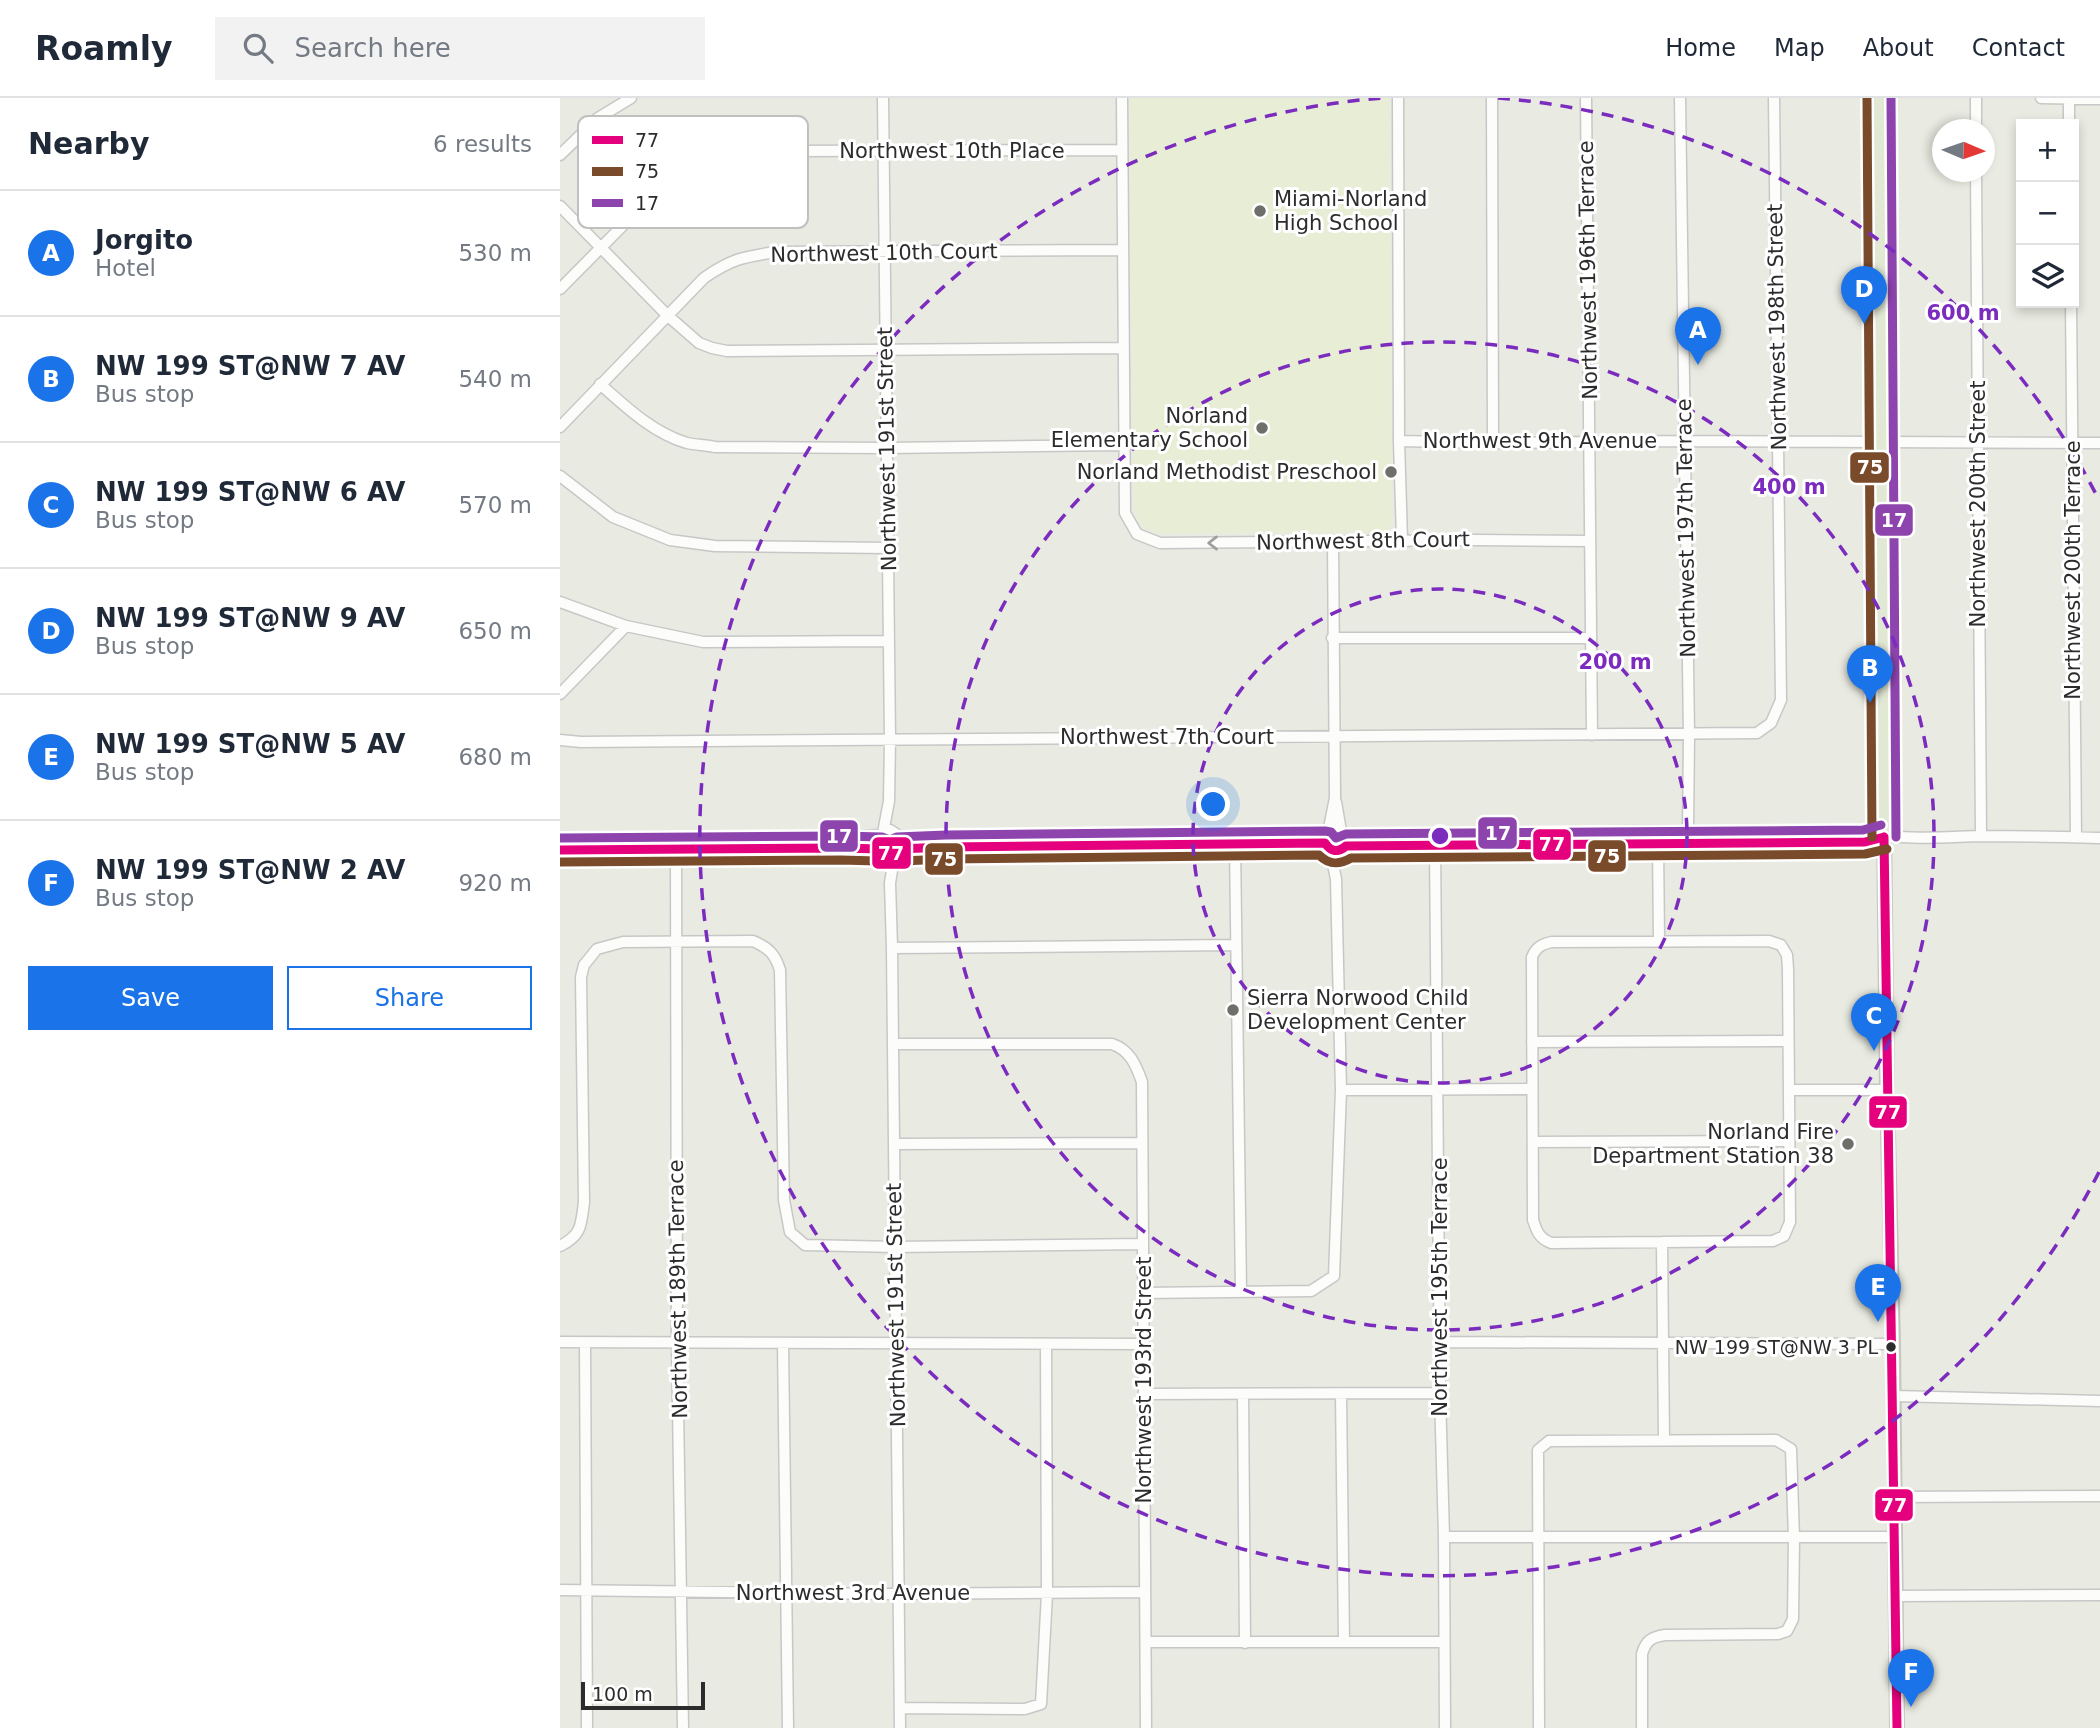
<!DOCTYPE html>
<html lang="en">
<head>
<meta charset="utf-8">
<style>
	body { margin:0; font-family:"DejaVu Sans",sans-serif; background:#f2f2f3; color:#1f2937 }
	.controls { position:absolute; right:21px; top:21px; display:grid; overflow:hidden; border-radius:0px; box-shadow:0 4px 10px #0003 }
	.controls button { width:63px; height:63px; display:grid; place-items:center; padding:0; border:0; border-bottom:2px solid #e0e1e3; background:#fff; color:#1f2937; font:35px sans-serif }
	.compass { position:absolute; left:1372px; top:21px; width:63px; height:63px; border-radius:50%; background:#fff; box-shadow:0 4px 10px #0003; rotate:92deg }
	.scale { position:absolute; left:21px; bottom:18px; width:124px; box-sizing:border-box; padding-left:7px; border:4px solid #2c2c2c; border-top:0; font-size:19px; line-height:24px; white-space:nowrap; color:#2c2c2c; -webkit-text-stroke:5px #fff; paint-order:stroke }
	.you { position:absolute; left:654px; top:707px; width:24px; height:24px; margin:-18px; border:5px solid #fff; border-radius:50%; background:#1a73e8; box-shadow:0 0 0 10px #1a73e833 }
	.badge { display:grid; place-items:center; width:46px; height:46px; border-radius:50%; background:#1a73e8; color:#fff; font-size:23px; font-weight:700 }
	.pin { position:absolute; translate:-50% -58px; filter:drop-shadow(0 2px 4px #0008) }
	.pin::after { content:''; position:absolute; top:37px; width:24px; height:21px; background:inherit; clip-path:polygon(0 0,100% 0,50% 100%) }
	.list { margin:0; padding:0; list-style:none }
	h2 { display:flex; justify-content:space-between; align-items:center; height:91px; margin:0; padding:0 28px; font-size:30px }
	h2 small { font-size:23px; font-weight:400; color:#747a83 }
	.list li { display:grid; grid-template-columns:46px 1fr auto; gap:21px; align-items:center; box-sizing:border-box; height:126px; padding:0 28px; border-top:2px solid #e0e1e3 }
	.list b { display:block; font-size:26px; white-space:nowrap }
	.list p { margin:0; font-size:23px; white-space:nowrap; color:#747a83 }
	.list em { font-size:23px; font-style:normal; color:#747a83 }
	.actions { display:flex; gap:14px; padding:21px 28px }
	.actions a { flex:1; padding:16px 0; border:2px solid #1a73e8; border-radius:0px; text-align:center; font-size:24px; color:#1a73e8 }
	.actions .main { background:#1a73e8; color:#fff }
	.icon { flex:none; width:38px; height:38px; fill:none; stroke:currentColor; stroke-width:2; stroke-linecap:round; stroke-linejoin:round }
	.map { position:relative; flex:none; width:1540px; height:1630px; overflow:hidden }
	header { display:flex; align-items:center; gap:42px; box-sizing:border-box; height:98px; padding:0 35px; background:#fff; border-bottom:2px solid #e0e1e3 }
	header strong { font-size:33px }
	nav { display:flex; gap:38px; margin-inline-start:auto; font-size:24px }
	.search { width:490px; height:63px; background:#f2f2f3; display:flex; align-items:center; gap:18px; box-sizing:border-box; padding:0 24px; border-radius:0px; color:#747a83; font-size:26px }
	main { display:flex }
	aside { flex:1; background:#fff }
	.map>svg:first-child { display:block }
</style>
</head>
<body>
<header>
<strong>Roamly</strong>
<div class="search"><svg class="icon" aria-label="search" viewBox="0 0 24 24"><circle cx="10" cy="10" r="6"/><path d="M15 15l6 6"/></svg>Search here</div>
<nav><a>Home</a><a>Map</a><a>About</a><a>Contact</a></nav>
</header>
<main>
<aside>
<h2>Nearby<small>6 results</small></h2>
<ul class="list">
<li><span class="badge">A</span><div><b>Jorgito</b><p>Hotel</p></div><em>530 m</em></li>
<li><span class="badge">B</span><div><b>NW 199 ST@NW 7 AV</b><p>Bus stop</p></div><em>540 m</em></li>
<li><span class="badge">C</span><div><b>NW 199 ST@NW 6 AV</b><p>Bus stop</p></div><em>570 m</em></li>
<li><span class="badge">D</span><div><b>NW 199 ST@NW 9 AV</b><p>Bus stop</p></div><em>650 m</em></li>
<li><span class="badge">E</span><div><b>NW 199 ST@NW 5 AV</b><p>Bus stop</p></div><em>680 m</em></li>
<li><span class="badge">F</span><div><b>NW 199 ST@NW 2 AV</b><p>Bus stop</p></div><em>920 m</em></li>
</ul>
<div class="actions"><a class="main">Save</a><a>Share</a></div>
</aside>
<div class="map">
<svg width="1540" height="1630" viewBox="0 0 1540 1630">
	<rect width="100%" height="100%" fill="#e9eae1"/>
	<!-- education -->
	<path fill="#e8eed5" d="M570 0H829L832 425 826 434 599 435 589 432 581 427 574 412Z"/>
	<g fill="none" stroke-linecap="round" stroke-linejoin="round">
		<!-- minor casing -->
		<g stroke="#c8c7c7" stroke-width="13">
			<path id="minor" d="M323 0 330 642 329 703 323 735
				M562 0 565 415 577 436 600 445 919 442 1030 443
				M838 0 839 343 842 442
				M932 0 933 345
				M1026 0 1032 637
				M1120 0 1129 637 1128 733
				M1416 0V32
				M1481 0 1540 1
				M1509 0V26
				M0 57 38 20 71 0
				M1416 74 1421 738
				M0 108 107 217 139 245 152 250 167 253 563 250
				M0 191 89 101 143 69 181 58 230 53 562 52
				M1511 205 1516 739
				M40 286C66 309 93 335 127 345 136 347 146 347 155 349L327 350 564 347
				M0 329 144 180C171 161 183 159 215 154L563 152
				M839 343 933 345 1124 343 1540 345
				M0 378 53 419 110 442 155 448 328 450
				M0 504 66 528 143 544 329 543
				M772 540H1031
				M0 596 66 528
				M0 642 21 644 1197 635 1211 625 1221 602 1214 0
				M776 704 781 733
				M768 735 775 700 773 443
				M0 741 299 738 320 737 330 732 339 738 387 739 767 736 776 731 785 736 1096 733 1304 734C1343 743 1382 739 1422 738 1461 738 1501 739 1540 740
				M1098 745 1099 843
				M675 747 681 1194
				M766 748C772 755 780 755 786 748L1305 744 1324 739
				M875 748 880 1295 884 1439 885 1630
				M0 752 281 750 320 751 330 756 339 751 386 749 713 747 765 745
				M116 752 117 1243 123 1630
				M335 754 330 785 332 850 340 1630
				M1209 843 1221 847 1227 857 1228 871 1230 1124 1224 1138 1213 1143 991 1145C979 1140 977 1134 973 1122L972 859C976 849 982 846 992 844Z
				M332 850 675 847
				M972 944 1228 943
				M333 946H552C570 952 576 967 582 984L586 1630
				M781 992 972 991
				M1229 992H1327
				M973 1044 1229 1043
				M334 1046 582 1045
				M1102 1144 1104 1342
				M0 1148C22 1137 21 1127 24 1104L21 879 24 867 37 851 63 844 193 843C209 850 215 856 220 872L224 1102 230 1134 245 1147 335 1149 583 1146
				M583 1195 751 1193 774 1178 781 992 776 781 770 752
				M0 1244 584 1246
				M880 1244 1333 1246
				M25 1245 27 1630
				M223 1246 228 1630
				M585 1296 880 1295
				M683 1296 685 1545
				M781 1296 784 1544
				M1334 1298 1540 1303
				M1335 1399 1540 1398
				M884 1439H1335
				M0 1492 328 1496 585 1494
				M1336 1498 1540 1497
				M586 1544H884
				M340 1610 465 1611 481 1606 487 1496 486 1246
				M979 1630 978 1352 989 1343 1216 1342 1231 1351 1234 1440 1233 1521 1227 1533 1218 1536 1105 1537C1092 1539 1086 1542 1082 1556V1630"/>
		</g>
		<!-- major casing -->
		<g stroke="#c5c6c2" stroke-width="16">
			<path id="major" d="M1319 0 1324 727 1327 992 1333 1246 1337 1630"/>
		</g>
		<!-- minor -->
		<use href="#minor" stroke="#fcfcfa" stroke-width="10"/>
		<!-- major -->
		<use href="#major" stroke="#e1e8d3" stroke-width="12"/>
		<!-- bus-1 casing -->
		<g stroke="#fff" stroke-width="14">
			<path id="bus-1" d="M1324 739 1337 1630
				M0 752 281 750 320 751 330 756 339 751 386 749 765 745C771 754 778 755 786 748L1305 744 1324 739"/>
		</g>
		<!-- bus-2 casing -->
		<g stroke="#fff" stroke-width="14">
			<path id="bus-2" d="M1307 0 1312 739
				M0 764 281 762 317 763 330 768 342 763 386 761 759 757C769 767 779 767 791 760L1305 756 1327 751"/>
		</g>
		<!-- bus-3 casing -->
		<g stroke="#fff" stroke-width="14">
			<path id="bus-3" d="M1331 0 1336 739
				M0 740 281 738 322 739 330 742 337 739 386 737 765 733 771 734 776 740 786 736 1303 732 1321 727"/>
		</g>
		<!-- bus-1 -->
		<use href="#bus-1" stroke="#e5007d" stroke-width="9"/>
		<!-- bus-2 -->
		<use href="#bus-2" stroke="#7a4b2a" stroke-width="9"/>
		<!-- bus-3 -->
		<use href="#bus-3" stroke="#8e44ad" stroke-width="9"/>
	</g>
	<!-- one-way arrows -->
	<defs><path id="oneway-chevron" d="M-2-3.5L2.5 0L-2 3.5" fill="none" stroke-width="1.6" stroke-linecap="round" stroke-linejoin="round" transform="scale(1.75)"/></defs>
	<use stroke="#9e9e9d" href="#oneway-chevron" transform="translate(653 445) rotate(180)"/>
	<!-- distance rings -->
	<g fill="none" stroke="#7b2cbf" stroke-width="3.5" stroke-dasharray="12 9">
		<circle cx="880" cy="738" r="247"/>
		<circle cx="880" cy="738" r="494"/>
		<path d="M1539 1074A740 740 0 1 1 822 0M938 0A740 740 0 0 1 1539 402"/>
	</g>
	<!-- markers -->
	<g fill="#6e6e6b" stroke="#fff" stroke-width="2.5">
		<circle cx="700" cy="113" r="7"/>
		<circle cx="702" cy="330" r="7"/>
		<circle cx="831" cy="374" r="7"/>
		<circle cx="673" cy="912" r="7"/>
		<circle cx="1288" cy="1046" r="7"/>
	</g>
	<circle fill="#2c2c2c" stroke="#fff" stroke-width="2.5" cx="1331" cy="1249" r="6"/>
	<g text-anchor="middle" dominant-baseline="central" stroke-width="6" stroke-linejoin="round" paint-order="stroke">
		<!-- bus labels -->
		<g font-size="19" fill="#2c2c2c" stroke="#fff" text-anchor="end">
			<text x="1318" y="1249">NW 199 ST@NW 3 PL</text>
		</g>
		<!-- street labels -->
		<g font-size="21" fill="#2c2c2c" stroke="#fff">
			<text x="392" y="53">Northwest 10th Place</text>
			<text transform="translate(324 155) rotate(-1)">Northwest 10th Court</text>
			<text transform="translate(1028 172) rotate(-91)">Northwest 196th Terrace</text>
			<text transform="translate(1217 229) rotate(-91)">Northwest 198th Street</text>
			<text x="980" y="343">Northwest 9th Avenue</text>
			<text transform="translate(327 351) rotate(-91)">Northwest 191st Street</text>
			<text transform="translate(1418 406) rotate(-90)">Northwest 200th Street</text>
			<text transform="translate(1126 430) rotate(-91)">Northwest 197th Terrace</text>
			<text transform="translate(803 443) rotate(-1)">Northwest 8th Court</text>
			<text transform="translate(1513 472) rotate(-90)">Northwest 200th Terrace</text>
			<text x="607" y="639">Northwest 7th Court</text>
			<text transform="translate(880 1189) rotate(-90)">Northwest 195th Terrace</text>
			<text transform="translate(118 1191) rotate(-91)">Northwest 189th Terrace</text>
			<text transform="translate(336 1207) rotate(-91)">Northwest 191st Street</text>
			<text transform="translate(584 1282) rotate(-90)">Northwest 193rd Street</text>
			<text x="293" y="1495">Northwest 3rd Avenue</text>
		</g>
		<!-- poi labels -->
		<g font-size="21" fill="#2c2c2c" stroke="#fff" text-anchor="end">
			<text x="714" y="101" text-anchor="start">Miami-Norland<tspan x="714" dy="24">High School</tspan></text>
			<text x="688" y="318">Norland<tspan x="688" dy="24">Elementary School</tspan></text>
			<text x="817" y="374">Norland Methodist Preschool</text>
			<text x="687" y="900" text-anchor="start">Sierra Norwood Child<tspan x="687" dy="24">Development Center</tspan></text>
			<text x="1274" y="1034">Norland Fire<tspan x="1274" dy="24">Department Station 38</tspan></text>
		</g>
	</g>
	<!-- legend -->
	<rect x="18" y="18" width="230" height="112" rx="10" fill="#fff" stroke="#c0c0c0" stroke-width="2"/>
	<rect x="32" y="38" width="31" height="8" fill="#e5007d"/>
	<rect x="32" y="69" width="31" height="9" fill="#7a4b2a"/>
	<rect x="32" y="101" width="31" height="8" fill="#8e44ad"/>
	<g font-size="19" fill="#2c2c2c">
		<text x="75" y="49">77</text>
		<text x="75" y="80">75</text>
		<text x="75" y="112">17</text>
	</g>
	<circle cx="880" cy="738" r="10" fill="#7b2cbf" stroke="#fff" stroke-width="3.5"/>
	<g font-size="21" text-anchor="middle" font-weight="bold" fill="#7b2cbf" stroke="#fff" stroke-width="6" stroke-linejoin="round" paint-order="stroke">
		<text x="1403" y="222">600 m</text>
		<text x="1229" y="396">400 m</text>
		<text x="1055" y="571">200 m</text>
	</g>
	<g stroke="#fff" stroke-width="2.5">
		<rect x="1289" y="353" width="41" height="33" rx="7" fill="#7a4b2a"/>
		<rect x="1314" y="405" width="40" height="34" rx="7" fill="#8e44ad"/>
		<rect x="917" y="718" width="41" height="34" rx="7" fill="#8e44ad"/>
		<rect x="259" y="721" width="40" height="34" rx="7" fill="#8e44ad"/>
		<rect x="972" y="730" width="40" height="33" rx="7" fill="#e5007d"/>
		<rect x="311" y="738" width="41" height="34" rx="7" fill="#e5007d"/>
		<rect x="1027" y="741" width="40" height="34" rx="7" fill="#7a4b2a"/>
		<rect x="364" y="744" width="40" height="34" rx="7" fill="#7a4b2a"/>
		<rect x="1308" y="997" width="40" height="34" rx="7" fill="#e5007d"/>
		<rect x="1314" y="1390" width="40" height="34" rx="7" fill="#e5007d"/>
	</g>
	<g font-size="19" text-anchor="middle" font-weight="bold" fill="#fff">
		<text x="1310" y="376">75</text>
		<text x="1334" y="429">17</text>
		<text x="938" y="742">17</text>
		<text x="279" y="745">17</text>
		<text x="992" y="753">77</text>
		<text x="331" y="762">77</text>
		<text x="1047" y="765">75</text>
		<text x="384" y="768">75</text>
		<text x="1328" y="1021">77</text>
		<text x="1334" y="1414">77</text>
	</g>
</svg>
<div class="controls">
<button>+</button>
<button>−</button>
<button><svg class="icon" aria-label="layers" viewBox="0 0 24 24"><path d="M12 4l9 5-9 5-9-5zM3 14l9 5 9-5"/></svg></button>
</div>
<svg class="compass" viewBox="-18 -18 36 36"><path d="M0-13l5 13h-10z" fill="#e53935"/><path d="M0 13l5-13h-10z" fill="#747a83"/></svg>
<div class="scale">100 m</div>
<div class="you"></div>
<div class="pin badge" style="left:1138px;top:267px">A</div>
<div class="pin badge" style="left:1310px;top:605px">B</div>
<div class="pin badge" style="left:1314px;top:953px">C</div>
<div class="pin badge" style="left:1304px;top:226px">D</div>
<div class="pin badge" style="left:1318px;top:1224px">E</div>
<div class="pin badge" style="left:1351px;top:1609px">F</div>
</div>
</main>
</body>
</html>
